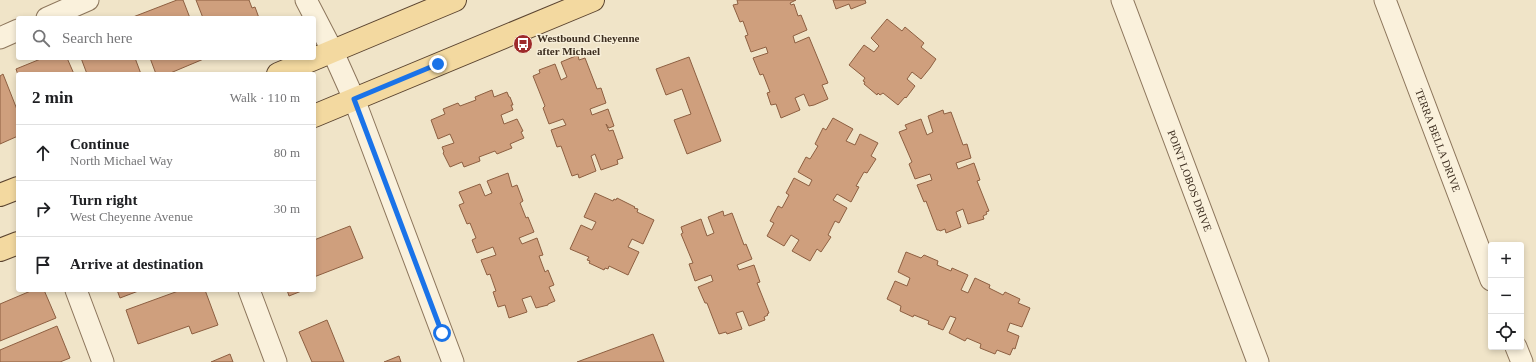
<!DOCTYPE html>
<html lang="en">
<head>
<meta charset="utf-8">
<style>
	body { margin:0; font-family:"Times New Roman",serif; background:#f2f2f2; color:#202124 }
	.controls { position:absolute; right:12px; bottom:12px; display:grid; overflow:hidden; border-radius:4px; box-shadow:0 2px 6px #0003 }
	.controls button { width:36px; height:36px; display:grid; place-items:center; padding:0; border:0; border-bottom:1px solid #e0e0e0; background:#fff; color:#202124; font:20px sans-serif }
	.stop { position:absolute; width:12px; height:12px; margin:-9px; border:3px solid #1a73e8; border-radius:50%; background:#fff }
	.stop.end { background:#1a73e8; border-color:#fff; box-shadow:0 1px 4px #0008 }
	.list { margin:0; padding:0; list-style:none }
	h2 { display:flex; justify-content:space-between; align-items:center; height:52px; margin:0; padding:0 16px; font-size:17px }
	h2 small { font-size:13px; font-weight:400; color:#757577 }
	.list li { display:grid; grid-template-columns:26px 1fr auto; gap:12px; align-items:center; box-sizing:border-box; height:56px; padding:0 16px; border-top:1px solid #e0e0e0 }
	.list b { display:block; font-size:15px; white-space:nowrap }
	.list p { margin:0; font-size:13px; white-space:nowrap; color:#757577 }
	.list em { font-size:13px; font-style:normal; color:#757577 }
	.icon { flex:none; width:22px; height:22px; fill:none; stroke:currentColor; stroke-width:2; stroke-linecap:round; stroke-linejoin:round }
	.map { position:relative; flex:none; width:1536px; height:362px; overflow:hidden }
	.search { position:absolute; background:#fff; box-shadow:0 2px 6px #0003; left:16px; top:16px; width:300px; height:44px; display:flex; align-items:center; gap:10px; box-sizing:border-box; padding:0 14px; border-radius:4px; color:#757577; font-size:15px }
	.panel { position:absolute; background:#fff; box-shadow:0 2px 6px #0003; left:16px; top:72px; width:300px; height:220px; border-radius:4px }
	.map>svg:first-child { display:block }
</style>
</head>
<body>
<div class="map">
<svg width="1536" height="362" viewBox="0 0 1536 362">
	<rect width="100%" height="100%" fill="#f0e4c8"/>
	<!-- building -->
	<path fill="#cf9f7d" stroke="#8d5f41" d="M177 0H183L190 18 133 17Z
		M196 0H249L252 8 255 7 259 18H203Z
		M737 0H796L790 3 791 5 794 4 798 16 801 15 807 30 793 36 795 43 809 37 828 83 822 85 828 99 814 105 809 106 804 94 795 98 800 110 781 118 776 104 771 105 767 93 770 92 763 74 760 75 753 58 768 53 766 47 751 52 745 36 748 35 743 21 740 22 733 5 738 4Z
		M833 0H865L866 3 851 9 849 4 836 9Z
		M887 19 902 31 905 27 924 43 921 47 936 59 930 68 921 79 912 72 907 79 915 86 906 98 905 97 898 105 883 93 880 95 878 93 877 95 864 84 865 82 863 81 865 78 849 65 864 45 874 52 879 46 871 38Z
		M578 55 579 60 585 58 597 89 601 88 606 103 590 109 592 115 608 109 614 126 609 128 606 124 609 131 613 130 623 158 617 160 618 164 601 170 595 154 591 156 596 171 579 178 578 174 572 176 561 146 557 147 551 130 566 125 563 119 549 124 543 108 545 106 533 76 540 73 539 70 555 64 561 80 567 77 561 62Z
		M689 57 721 141 687 154 674 120 691 114 682 89 666 95 656 69Z
		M43 58H67L74 74 18 75 16 69Z
		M81 58H135L141 74H87Z
		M150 58H206L168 74H156Z
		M3 74 18 112V136L0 144V76Z
		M492 90 494 97 507 92 509 97H510L513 105H511L513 110 501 115 504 124 517 119 523 131 521 132 524 138 510 144 512 148 497 154 495 151 479 157 480 161 464 167 462 162 450 167 443 153 444 152 442 147 454 143 450 134 438 139 431 120 445 114 443 109 458 103 460 106 476 100 475 97Z
		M943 110 944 114 951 112 963 145 967 144 971 158 956 163 958 169 974 163 980 180 977 181 989 211 986 212 987 214 983 216 984 219 968 224 963 209 956 212 961 227 946 233 945 229 940 231 939 230H937L926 201 924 202 917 185 932 180 930 174 915 179 909 164 912 162 899 132 907 129 905 125 921 119 927 135 933 132 928 116Z
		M833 118 853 129 846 141 855 145 860 134 878 143 871 156 876 159 867 173 864 172 856 186 859 187 851 202 837 194 833 200 847 208 839 223 835 221 828 235 831 237 821 252 817 249 810 261 792 251 799 240 791 235 784 246 767 236 774 223 770 221 778 206 782 208 789 195 786 193 794 178 809 186 812 180 798 172 806 157 810 159 818 146 815 144 823 128 826 130Z
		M508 173 512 187 517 185 523 201 520 203 526 218 528 217 534 232 519 238 522 244 537 238 543 255 539 256 545 272 548 270 554 285 549 287 555 301 548 304V305L536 308 531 296 522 299 527 312 509 318 505 305 498 307 493 292 496 291 490 274 487 275 481 260 496 255 493 247 477 253 472 240 476 238 470 223 467 224 459 205 464 203 459 192 480 184 485 196 492 193 487 181Z
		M595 193 613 201 614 199 616 200 617 198 635 207 634 208 638 209 637 212 654 220 643 244 632 239 628 247 639 252 628 275 609 266 608 269 605 268 604 270 589 263 590 261 587 260 589 257 570 249 581 225 592 230 596 222 584 217Z
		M723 211 724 216 732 213 744 245 746 244 752 259 737 265 739 270 754 265 760 282 757 283 769 313 767 314 768 315 764 317 765 320 749 326 743 311 736 313 742 329 727 334 726 332 719 334 707 303H705L698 287 713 281 711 275 695 281 689 264 693 263 681 234 683 233 681 227 701 219 707 236 714 233 708 217Z
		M350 226 363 258 314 277V240Z
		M906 252 921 258 924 255 938 261 937 265 951 271 952 268 968 275 961 290 968 293 975 278 990 285 989 288 1003 295 1005 292 1020 299 1018 303 1030 308 1022 327 1010 323 1007 331 1019 336 1015 349 1013 348 1010 355 997 350 995 354 980 348 981 344 967 338 965 341 949 333 956 318 950 316 943 330 928 324 929 321 914 315 913 317 900 311 901 306 887 299 895 281 907 286 910 278 898 272Z
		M33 290H44L56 318 0 341V304Z
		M117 290H141L120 298Z
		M181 290H205L218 325 192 334 189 326 138 344 126 310Z
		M287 290H304L289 296Z
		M327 320 344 362H312L299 332Z
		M57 326 70 358 60 362H0V350Z
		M653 334 664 362H577Z
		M230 354 233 362H211Z
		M399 356 401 362H384Z"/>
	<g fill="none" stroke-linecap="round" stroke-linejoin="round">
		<!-- minor casing -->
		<g stroke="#8d765c" stroke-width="23">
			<g id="minor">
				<path d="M306 0 332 50 354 99 453 362"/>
				<path id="s1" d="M1122 0 1258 362"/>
				<path id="s2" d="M1385 0 1491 280"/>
				<path d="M47 18 88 0"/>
				<path d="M0 38 18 30"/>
				<path d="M76 290 103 362"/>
				<path d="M249 290 276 362"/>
				<path d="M1516 347 1522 362"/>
			</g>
		</g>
		<!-- major casing -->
		<g stroke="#5b4430" stroke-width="24">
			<path id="major" d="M278 74 455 0
				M314 116 593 0
				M0 195 18 188
				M0 250 18 243"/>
		</g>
		<!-- minor -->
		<use href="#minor" stroke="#faf1dc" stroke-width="21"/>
		<!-- major -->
		<use href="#major" stroke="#f3d9a0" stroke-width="22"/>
	</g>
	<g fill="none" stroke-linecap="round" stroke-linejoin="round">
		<!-- route -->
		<path stroke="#1a73e8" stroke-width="5" d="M438 64 354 99 442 333"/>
	</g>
	<!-- icons -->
	<defs>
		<g id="bus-disc" transform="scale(1)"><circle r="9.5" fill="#9e2a2b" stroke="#f7eed8"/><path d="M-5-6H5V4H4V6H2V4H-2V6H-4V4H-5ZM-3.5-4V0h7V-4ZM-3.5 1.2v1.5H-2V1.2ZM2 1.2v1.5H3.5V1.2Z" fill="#fff"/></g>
	</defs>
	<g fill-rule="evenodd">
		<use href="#bus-disc" x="523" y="44"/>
	</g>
	<g text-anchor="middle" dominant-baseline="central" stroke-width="3" stroke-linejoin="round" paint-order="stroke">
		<!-- poi labels -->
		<g font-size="11" font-weight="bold" fill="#3d2e20" stroke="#f7eed8" text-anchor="start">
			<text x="537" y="38">Westbound Cheyenne<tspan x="537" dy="13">after Michael</tspan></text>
		</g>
		<!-- street labels -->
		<g font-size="11" fill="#3d2e20" stroke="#f7eed8">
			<text stroke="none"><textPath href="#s2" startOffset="150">TERRA BELLA DRIVE</textPath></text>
			<text stroke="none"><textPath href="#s1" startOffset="193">POINT LOBOS DRIVE</textPath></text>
		</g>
	</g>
</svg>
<div class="controls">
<button>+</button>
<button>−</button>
<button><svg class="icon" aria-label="locate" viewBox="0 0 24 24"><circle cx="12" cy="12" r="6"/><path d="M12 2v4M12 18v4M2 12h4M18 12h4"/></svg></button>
</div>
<div class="stop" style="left:442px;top:333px"></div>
<div class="stop end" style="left:438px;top:64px"></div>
<div class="search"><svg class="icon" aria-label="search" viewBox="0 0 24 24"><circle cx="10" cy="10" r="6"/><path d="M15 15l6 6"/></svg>Search here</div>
<section class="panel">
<h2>2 min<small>Walk · 110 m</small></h2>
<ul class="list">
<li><svg class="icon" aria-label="ahead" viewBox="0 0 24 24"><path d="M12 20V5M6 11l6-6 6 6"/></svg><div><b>Continue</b><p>North Michael Way</p></div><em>80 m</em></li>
<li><svg class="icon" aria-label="right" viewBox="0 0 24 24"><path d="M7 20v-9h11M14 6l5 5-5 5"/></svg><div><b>Turn right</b><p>West Cheyenne Avenue</p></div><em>30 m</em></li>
<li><svg class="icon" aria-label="arrive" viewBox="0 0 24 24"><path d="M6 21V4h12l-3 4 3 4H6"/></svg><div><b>Arrive at destination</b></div></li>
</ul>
</section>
</div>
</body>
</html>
